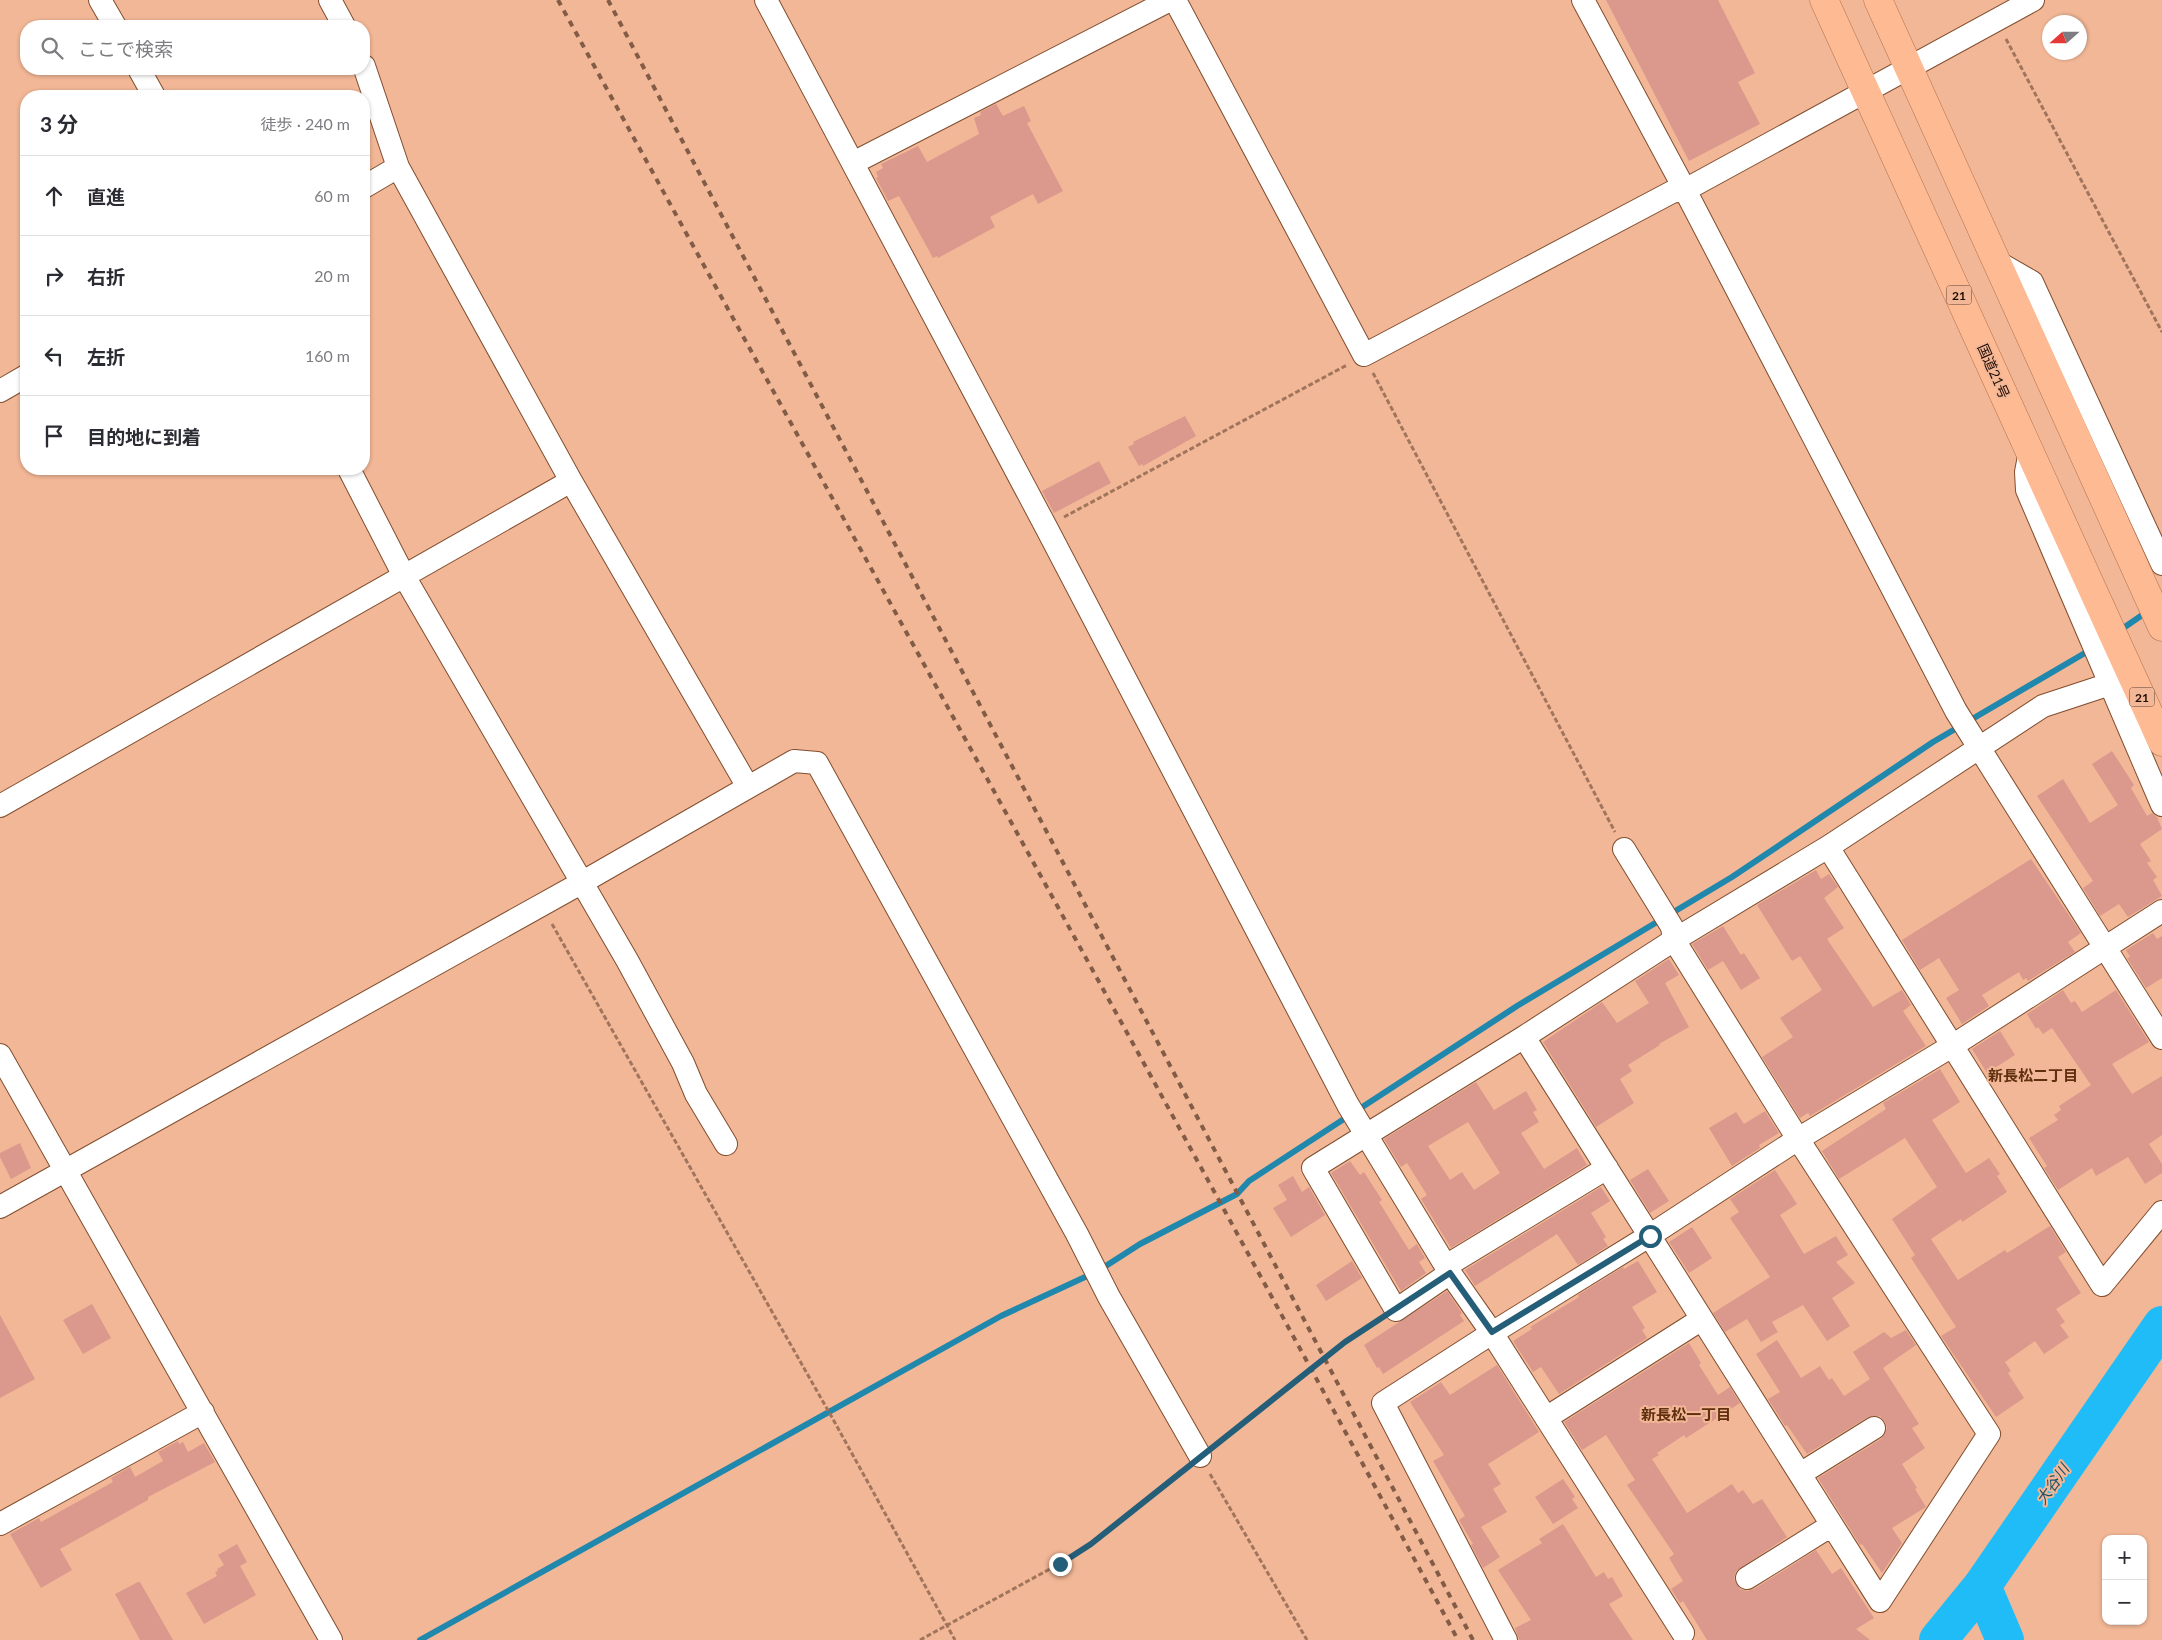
<!DOCTYPE html>
<html lang="ja">
<head>
<meta charset="utf-8">
<style>
	body { margin:0; font-family:Lato,"Noto Sans JP",sans-serif; background:#f7f7f7; color:#2b2b33 }
	.controls { position:absolute; right:15px; bottom:15px; display:grid; overflow:hidden; border-radius:10px; box-shadow:0 1px 4px #0004 }
	.controls button { width:45px; height:45px; display:grid; place-items:center; padding:0; border:0; border-bottom:1px solid #e1e1e2; background:#fff; color:#2b2b33; font:25px sans-serif }
	.compass { position:absolute; left:2042px; top:15px; width:45px; height:45px; border-radius:50%; background:#fff; box-shadow:0 1px 4px #0004; rotate:249deg }
	.stop { position:absolute; width:15px; height:15px; margin:-11px; border:4px solid #255e78; border-radius:50%; background:#fff }
	.stop.end { background:#255e78; border-color:#fff; box-shadow:0 1px 5px #0008 }
	.list { margin:0; padding:0; list-style:none }
	h2 { display:flex; justify-content:space-between; align-items:center; height:65px; margin:0; padding:0 20px; font-size:21px }
	h2 small { font-size:16px; font-weight:400; color:#7c7c81 }
	.list li { display:grid; grid-template-columns:32px 1fr auto; gap:15px; align-items:center; box-sizing:border-box; height:80px; padding:0 20px; border-top:1px solid #e1e1e2 }
	.list b { display:block; font-size:19px; white-space:nowrap }
	.list em { font-size:16px; font-style:normal; color:#7c7c81 }
	.icon { flex:none; width:28px; height:28px; fill:none; stroke:currentColor; stroke-width:2; stroke-linecap:round; stroke-linejoin:round }
	.map { position:relative; flex:none; width:2162px; height:1640px; overflow:hidden }
	.search { position:absolute; background:#fff; box-shadow:0 1px 4px #0004; left:20px; top:20px; width:350px; height:55px; display:flex; align-items:center; gap:12px; box-sizing:border-box; padding:0 18px; border-radius:20px; color:#7c7c81; font-size:19px }
	.panel { position:absolute; background:#fff; box-shadow:0 1px 4px #0004; left:20px; top:90px; width:350px; height:385px; border-radius:20px }
	.map>svg:first-child { display:block }
</style>
</head>
<body>
<div class="map">
<svg width="2162" height="1640" viewBox="0 0 2162 1640">
	<rect width="100%" height="100%" fill="#f2b796"/>
	<g fill="none" stroke-linecap="round" stroke-linejoin="round">
		<!-- stream -->
		<path stroke="#2087ad" stroke-width="6" d="M2119 631 2148 611
			M420 1640 1001 1316 1098 1271 1140 1244 1237 1194 1249 1181 1517 1006 1732 877 1933 742 2090 650"/>
		<!-- river -->
		<path stroke="#20bcf7" stroke-width="38" d="M1982 1586 2005 1640
			M1938 1640 1982 1586 2162 1325"/>
	</g>
	<!-- building -->
	<path fill="#db998d" fill-rule="evenodd" d="M1606 0H1718L1755 73 1738 82 1760 124 1689 161Z
		M996 104 1003 116 1024 106 1031 121 1027 123 1063 191 1038 204 1033 194 990 217 995 227 938 258 937 256 933 258 899 196 888 201 876 178 878 177 876 172 883 168 881 164 918 146 927 162 979 134 974 118 981 115 980 112Z
		M1185 416 1196 436 1143 466 1142 464 1139 466 1128 447 1134 444 1133 442Z
		M1099 461 1111 483 1054 513 1042 491Z
		M2112 751 2134 785 2131 788 2147 816 2152 813 2157 817 2162 829 2140 844 2151 861 2147 863 2157 877 2153 880 2162 896 2128 917 2119 904 2100 916 2083 888 2093 881 2037 796 2063 779 2090 823 2118 805 2092 764Z
		M2031 859 2081 933 2068 942 2075 952 2028 981 2026 978 2023 980 2019 972 1982 995 1989 1006 1962 1024 1946 998 1959 990 1939 958 1920 970 1902 940Z
		M1816 870 1821 879 1829 874 1838 887 1824 898 1844 928 1827 939 1873 1007 1902 990 1911 1005 1903 1011 1926 1046 1810 1116 1808 1113 1800 1118 1762 1057 1793 1037 1780 1018 1822 990 1800 956 1792 961 1757 905Z
		M1723 926 1741 955 1744 953 1760 978 1741 990 1723 961 1708 970 1692 944Z
		M2153 933 2157 939 2162 936V978L2146 988 2127 958 2130 957 2126 950Z
		M1669 959 1679 975 1665 983 1689 1027 1659 1044 1660 1045 1628 1065 1632 1071 1620 1079 1634 1103 1596 1127 1543 1042 1602 1002 1617 1023 1649 1003 1635 981Z
		M2063 990 2071 1003 2075 1001 2082 1012 2116 990 2149 1042 2112 1064 2132 1094 2162 1076V1135L2149 1144 2162 1164V1173L2145 1184 2128 1157 2096 1176 2092 1168 2058 1190 2044 1168 2047 1166 2029 1138 2058 1120 2054 1115 2061 1110 2059 1106 2091 1085 2052 1028 2043 1034 2038 1027 2036 1029 2027 1014Z
		M2003 1029 2000 1031 2015 1055 1987 1073 1972 1049Z
		M1940 1069 1960 1102 1932 1120 1966 1173 1989 1158 2000 1174 1997 1176 2007 1192 1962 1222 1961 1219 1931 1239 1958 1280 2005 1250 2007 1253 2050 1226 2066 1252 2058 1257 2081 1293 2056 1309 2065 1322 2060 1325 2069 1337 2044 1354 2035 1341 2005 1362 2011 1371 2008 1373 2024 1398 1996 1417 1941 1336 1956 1327 1911 1258 1915 1255 1892 1219 1937 1187 1905 1138 1839 1179 1822 1151 1886 1109 1883 1103Z
		M1476 1082 1494 1110 1526 1091 1537 1110 1533 1112 1539 1122 1521 1133 1544 1169 1577 1148 1587 1165 1451 1248 1421 1199 1427 1195 1407 1163 1401 1167 1384 1139ZM1468 1122 1500 1173 1474 1190 1462 1172 1450 1180 1428 1146Z
		M1765 1111 1779 1133 1759 1145 1760 1148 1732 1166 1709 1128 1736 1112 1744 1124Z
		M20 1143 31 1168 11 1179 0 1157V1153Z
		M1350 1161 1360 1175 1364 1172 1382 1200 1379 1202 1409 1250 1417 1244 1425 1258 1419 1262 1426 1273 1401 1291 1331 1173Z
		M1648 1169 1669 1201 1650 1213 1630 1180Z
		M1775 1170 1797 1204 1780 1215 1804 1254 1836 1236 1848 1255 1836 1262 1855 1283 1832 1298 1850 1326 1827 1341 1803 1305 1772 1322 1778 1332 1761 1342 1747 1319 1725 1332 1713 1313 1770 1277 1730 1218 1739 1212 1730 1199Z
		M1293 1176 1302 1192 1309 1187 1325 1215 1291 1237 1273 1208 1287 1200 1278 1185Z
		M1601 1187 1610 1201 1591 1213 1606 1237 1603 1239 1608 1246 1578 1265 1557 1234 1475 1286 1465 1270Z
		M1692 1227 1712 1258 1689 1273 1669 1242Z
		M1352 1261 1362 1278 1326 1301 1316 1285Z
		M1638 1261 1657 1292 1632 1307 1645 1328 1642 1330 1647 1338 1559 1394 1541 1367 1533 1372 1513 1341 1532 1329 1530 1327 1579 1297 1578 1295 1623 1267 1624 1269Z
		M1447 1291 1462 1313 1460 1315 1464 1321 1383 1374 1379 1367 1377 1368 1364 1345Z
		M92 1304 111 1338 83 1354 63 1320Z
		M0 1315 35 1379 0 1398Z
		M1906 1330 1916 1345 1883 1368 1919 1424 1912 1428 1925 1448 1902 1464 1917 1488 1915 1489 1926 1507 1892 1528 1902 1543 1882 1573 1862 1544 1860 1545 1818 1478 1881 1439 1887 1428 1885 1422 1880 1416 1868 1417 1807 1454 1787 1425 1785 1426 1768 1399 1780 1392 1756 1354 1777 1340 1801 1378 1820 1366 1829 1380 1832 1378 1844 1396 1870 1379 1853 1352 1884 1332 1891 1338Z
		M1689 1343 1701 1363 1699 1365 1718 1395 1730 1387 1740 1403 1686 1438 1684 1435 1657 1453 1659 1455 1652 1459 1687 1513 1732 1484 1738 1493 1743 1490 1753 1504 1762 1499 1787 1537 1736 1571 1734 1579 1740 1589 1747 1591 1754 1589 1816 1550 1832 1574 1841 1568 1874 1618 1856 1629 1870 1640H1707L1683 1601 1680 1603 1671 1589 1683 1581 1669 1558 1674 1554 1627 1485 1635 1480 1606 1435 1582 1450 1564 1422Z
		M1497 1365 1539 1432 1488 1464 1501 1484 1493 1489 1507 1512 1481 1527 1500 1557 1483 1568 1471 1545 1473 1544 1459 1520 1465 1516 1433 1461 1444 1455 1410 1402 1441 1382 1450 1395Z
		M178 1441 179 1444 183 1442 188 1452 204 1443 215 1462 148 1497V1500L60 1549 72 1570 41 1588 10 1534 39 1518 41 1522 113 1482 111 1478 130 1467 135 1477 163 1461 158 1452Z
		M1563 1479 1575 1497 1572 1499 1578 1508 1553 1524 1535 1497Z
		M1563 1524 1596 1577 1604 1572 1608 1579 1612 1577 1623 1596 1609 1604 1633 1640H1519L1515 1628 1531 1620 1498 1570 1542 1543 1539 1539Z
		M237 1544 247 1562 240 1566 256 1595 204 1624 186 1593 217 1576 215 1572 218 1571 217 1569 224 1565 218 1555Z
		M138 1582H140L173 1640H140L115 1594Z"/>
	<g fill="none" stroke-linecap="round" stroke-linejoin="round">
		<!-- minor casing -->
		<g stroke="#814e2f" stroke-width="24">
			<path id="minor" d="M100 0 115 26
				M330 0 344 26
				M766 0 1046 527 1348 1105 1450 1273 1492 1333 1683 1633
				M1175 0 1364 355 1672 192 1685 190 2033 0
				M1583 0 1685 190 1956 711 2162 1038
				M364 66 398 167 571 481 748 787
				M139 69 154 96
				M853 163 1170 0
				M364 187 398 167
				M1999 263 2032 282 2162 564
				M0 391 26 376
				M2030 451 2026 472 2027 490 2162 805
				M349 469 404 576 627 960 683 1063 696 1094 726 1144
				M0 806 571 481
				M1828 847 2102 1285 2162 1212
				M1524 1037 1880 1601 1989 1434 1798 1139 1674 940 1672 927 1624 849
				M0 1055 331 1640
				M0 1207 581 883 794 761 817 763 1077 1234 1109 1297 1200 1456
				M1446 1266 1607 1168
				M1450 1273 1396 1310 1313 1168 1524 1037 1674 940 1828 847 2043 706 2110 684
				M1546 1418 1702 1319
				M1800 1474 1874 1428
				M0 1524 203 1412
				M1747 1578 1832 1525
				M1506 1640 1383 1403 1492 1333 1649 1236 1798 1139 1952 1046 2162 911"/>
		</g>
		<!-- trunk casing -->
		<g stroke="#b0724e" stroke-width="29">
			<path id="trunk" d="M1824 0 2162 742
				M1878 0 2162 627"/>
		</g>
		<!-- path -->
		<path stroke="#a1755d" stroke-width="3" stroke-dasharray="5 2.5" stroke-linecap="butt" d="M2006 39 2162 332
			M1373 373 1615 832
			M1064 517 1347 365
			M552 924 834 1421 955 1640
			M1216 1444 1345 1342 1378 1321
			M1210 1474 1307 1640
			M920 1640 1059 1564 1091 1544 1183 1469"/>
		<!-- minor -->
		<use href="#minor" stroke="#fff" stroke-width="22"/>
		<!-- trunk -->
		<use href="#trunk" stroke="#feba93" stroke-width="28"/>
		<!-- rail -->
		<path stroke="#825c47" stroke-width="4" stroke-dasharray="6 6" stroke-linecap="butt" d="M558 0C858 547 1162 1091 1458 1640
			M608 0 1473 1640"/>
	</g>
	<g fill="none" stroke-linecap="round" stroke-linejoin="round">
		<!-- route -->
		<path stroke="#255e78" stroke-width="6" d="M1060 1564 1091 1544 1345 1342 1450 1273 1492 1332 1650 1236"/>
	</g>
	<g text-anchor="middle" dominant-baseline="central" stroke-width="4" stroke-linejoin="round" paint-order="stroke">
		<!-- shield labels -->
		<g fill="#f2b796" stroke="#5e3f2e" stroke-width="1">
			<rect x="1946.5" y="285.5" width="25" height="19" rx="4"/>
			<rect x="2129.5" y="687.5" width="25" height="19" rx="4"/>
		</g>
		<g font-size="12" font-weight="bold" fill="#1f0b01">
			<text x="1959" y="295">21</text>
			<text x="2142" y="697">21</text>
		</g>
		<!-- street labels -->
		<g font-size="14" fill="#1f0b01" stroke="#f2b796">
			<text transform="translate(1994 371) rotate(66)">国道21号</text>
		</g>
		<!-- neighbourhood labels -->
		<g font-size="15" font-weight="bold" fill="#602f0f" stroke="#f2b796">
			<text x="2033" y="1075">新長松二丁目</text>
			<text x="1686" y="1414">新長松一丁目</text>
		</g>
		<!-- water labels -->
		<g font-size="15" font-style="italic" fill="#195169" stroke="#f2b796">
			<text transform="translate(2052 1484) rotate(-55)">大谷川</text>
		</g>
	</g>
</svg>
<div class="controls">
<button>+</button>
<button>−</button>
</div>
<svg class="compass" viewBox="-18 -18 36 36"><path d="M0-13l5 13h-10z" fill="#e53935"/><path d="M0 13l5-13h-10z" fill="#7c7c81"/></svg>
<div class="stop" style="left:1650px;top:1236px"></div>
<div class="stop end" style="left:1060px;top:1564px"></div>
<div class="search"><svg class="icon" aria-label="search" viewBox="0 0 24 24"><circle cx="10" cy="10" r="6"/><path d="M15 15l6 6"/></svg>ここで検索</div>
<section class="panel">
<h2>3 分<small>徒歩 · 240 m</small></h2>
<ul class="list">
<li><svg class="icon" aria-label="ahead" viewBox="0 0 24 24"><path d="M12 20V5M6 11l6-6 6 6"/></svg><div><b>直進</b></div><em>60 m</em></li>
<li><svg class="icon" aria-label="right" viewBox="0 0 24 24"><path d="M7 20v-9h11M14 6l5 5-5 5"/></svg><div><b>右折</b></div><em>20 m</em></li>
<li><svg class="icon" aria-label="left" viewBox="0 0 24 24"><path d="M17 20v-9H6M10 6l-5 5 5 5"/></svg><div><b>左折</b></div><em>160 m</em></li>
<li><svg class="icon" aria-label="arrive" viewBox="0 0 24 24"><path d="M6 21V4h12l-3 4 3 4H6"/></svg><div><b>目的地に到着</b></div></li>
</ul>
</section>
</div>
</body>
</html>
